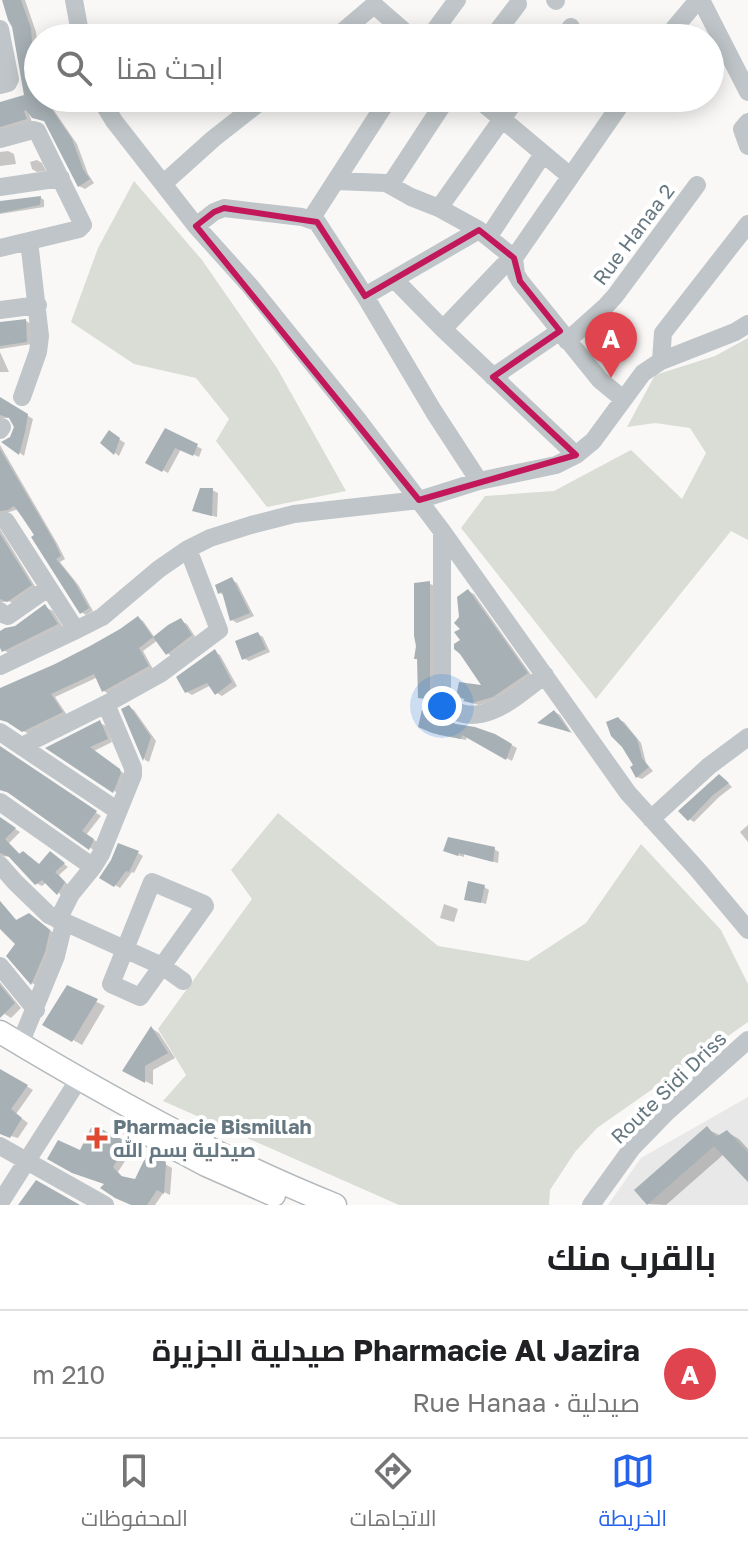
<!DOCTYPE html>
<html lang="ar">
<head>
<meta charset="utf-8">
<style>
	body { margin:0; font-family:"Golos Text",Cairo,sans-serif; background:#f6f6f6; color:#202124; direction:rtl }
	.you { position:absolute; left:442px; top:706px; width:28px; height:28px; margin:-20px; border:6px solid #fff; border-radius:50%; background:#1a73e8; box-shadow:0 0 0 12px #1a73e833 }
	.badge { display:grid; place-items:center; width:52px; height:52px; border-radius:50%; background:#2563eb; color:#fff; font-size:26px; font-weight:700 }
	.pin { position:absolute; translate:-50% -66px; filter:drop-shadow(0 2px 4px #0008) }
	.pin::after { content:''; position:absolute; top:42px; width:28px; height:24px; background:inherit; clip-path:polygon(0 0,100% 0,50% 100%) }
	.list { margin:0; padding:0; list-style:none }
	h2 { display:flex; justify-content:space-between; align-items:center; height:104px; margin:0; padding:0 32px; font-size:34px }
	h2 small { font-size:26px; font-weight:400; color:#757577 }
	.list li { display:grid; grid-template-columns:52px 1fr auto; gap:24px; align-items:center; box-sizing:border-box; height:128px; padding:0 32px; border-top:2px solid #e0e0e0 }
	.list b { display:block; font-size:30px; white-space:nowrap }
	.list p { margin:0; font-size:26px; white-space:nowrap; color:#757577 }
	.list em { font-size:26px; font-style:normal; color:#757577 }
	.icon { flex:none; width:44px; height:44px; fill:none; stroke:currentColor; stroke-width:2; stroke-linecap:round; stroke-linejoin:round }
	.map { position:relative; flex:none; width:748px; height:1205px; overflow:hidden; direction:ltr }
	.search { position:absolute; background:#fff; box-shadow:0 4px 20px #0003; left:24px; right:24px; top:24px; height:88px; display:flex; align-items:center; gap:20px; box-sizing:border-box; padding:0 28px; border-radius:44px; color:#757577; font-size:30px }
	.sheet { height:232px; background:#fff }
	nav { display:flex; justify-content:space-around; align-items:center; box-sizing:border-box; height:112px; border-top:2px solid #e0e0e0; background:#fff; font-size:22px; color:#757577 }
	nav a { display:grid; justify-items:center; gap:4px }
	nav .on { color:#2563eb }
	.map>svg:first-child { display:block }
</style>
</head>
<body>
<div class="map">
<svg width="748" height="1205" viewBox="0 0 748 1205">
	<rect width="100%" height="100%" fill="#f9f8f6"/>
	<!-- built -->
	<path fill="#e7e8e7" d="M748 1097V1205H608L641 1158Z"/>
	<!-- green -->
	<path fill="#d9ddd5" d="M134 181 202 260 277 368 346 491 267 507 216 441 229 419 196 378 134 364 71 322 98 248Z
		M748 338V540L731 531 596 699 461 528 485 496 554 491 631 450 682 499 706 453 690 428 655 423 627 427 655 375 715 356Z
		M278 813 438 946 528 961 586 923 641 844 721 930 748 984V1022L597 1128 575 1152 550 1190 549 1205H399L163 1101 186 1075 158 1029 252 899 231 870Z"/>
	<!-- shadow -->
	<path fill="#0003" d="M4 0H25L36 32 38 50V98H51L53 109 77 144 88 174 94 183 85 189 79 186 46 121 40 120 29 114 32 122 0 132V103L26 96 14 26Z
		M8 151 14 154 16 164 0 166V152Z
		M37 160 42 163 46 171 37 172 32 169 30 162Z
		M41 198 44 200V207L0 214V203Z
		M26 321 31 324 32 344 0 349V324Z
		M0 352 9 372H0Z
		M0 399 33 419 24 456 5 442 11 439 16 429 12 418H3L0 420Z
		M166 430 202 449 199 457 181 449 168 473 148 462Z
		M109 433 125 443 119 456 102 443Z
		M0 445 58 545 65 559 60 562 79 586 93 611 86 615 81 612 37 536 18 509 4 514 0 519Z
		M212 490 218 493 217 517 200 513Z
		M0 529 36 588 14 603 7 601 0 603Z
		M232 580 237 583 254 616 237 623 232 620 225 596 220 593Z
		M430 584 435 586 436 702 426 700 420 697Z
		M468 591 474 594 532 676 510 693 488 703 479 705 471 703 458 696 485 688 462 641 464 630 462 617Z
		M45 607 53 611 64 629 11 655 4 650 0 644V633L16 628Z
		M138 618 143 621 155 638 181 621 187 624 196 638 172 656 167 653 158 640 143 651 153 669 109 694 104 691 98 677 55 697 67 715 29 734 0 718V690L56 665 91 648Z
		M258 634 263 637 270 652 249 661 243 658Z
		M215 652 220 655 237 686 222 696 217 693 211 685 192 695 187 692Z
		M129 707 134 710 156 741 149 762 145 760 124 710Z
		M555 712 560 715 572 733 541 723Z
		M618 719 624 722 641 743 646 763 653 771 642 779 637 777 636 765Z
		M100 723 106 726 112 742 94 751 126 775 119 794 49 748Z
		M456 726 494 735 517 748 512 761 467 736 466 740 439 735 425 729Z
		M0 748 101 816 86 835 99 843 95 851 13 794 0 790Z
		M724 779 732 787 719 797 694 822 689 819Z
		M0 819 20 832 9 843 21 855 40 866 55 857 68 867 59 875 69 886 63 897 47 882 42 886 36 883 9 856 0 857Z
		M748 825V842L740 832Z
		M494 849 499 852 498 863 464 854V857L451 853Z
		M138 853 143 856 134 873 132 872 120 888 102 877Z
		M484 887 489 890 486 904 466 898Z
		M0 901 17 921 35 918 55 934 37 986 32 983 9 956 18 943 0 926Z
		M444 904 458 909 454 922 440 918Z
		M0 982 21 1008 11 1018 0 1011Z
		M68 988 105 1006 82 1045 45 1024Z
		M151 1028 159 1033 175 1058 153 1070V1085L125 1071Z
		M0 1070 33 1090 16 1114 28 1123 18 1138 0 1133Z
		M707 1129 719 1135 727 1132 739 1139 748 1149V1179L724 1154 666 1205 648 1204 637 1190Z
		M112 1137 134 1147 118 1172 125 1179 136 1182 149 1155 172 1168 170 1195 164 1192 155 1205H132L106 1184 81 1153Z"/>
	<!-- building -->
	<path fill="#a7b1b5" d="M2 0H21L31 28 32 43 38 60V98H47L48 104 72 139 83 169 90 179 78 187 44 121 32 118 26 110 24 111 27 119 0 127V102L24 95 12 27 8 20Z
		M41 196 40 205 0 213V201Z
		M26 319 27 342 0 346V322Z
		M0 397 28 414 25 432 19 455 1 442 10 437 14 427 9 418 0 415Z
		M165 428 198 444 193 456 175 448 162 472 145 463Z
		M109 430 120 438 114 455 100 443Z
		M0 449 54 541 61 556 56 559 74 581 89 608 80 614 31 537 34 535 22 517 14 506 8 510 0 511Z
		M200 488H213L212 516 192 511Z
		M0 534 32 585 7 602 0 599Z
		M232 577 250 613 230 621 222 592 218 594 215 585Z
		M430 581V692L432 700 418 698 417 659H414L416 646 414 636V583Z
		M468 589 528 673 493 697 472 703 463 701 465 699 456 697 459 682 481 685 460 654 454 649V644L460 640 454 632 460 629 454 623 459 617 457 597Z
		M45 604 58 624 2 652 0 648V631L5 628 15 626Z
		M138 616 153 637 139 648 149 666 102 692 94 674 51 694 63 712 22 732 7 722 0 720V688L55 664 90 646 120 629Z
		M181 618 192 635 166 655 153 637 168 625Z
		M258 632 266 649 242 660 235 641Z
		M215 649 232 682 215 695 207 683 185 693 176 677Z
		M129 705 151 737 143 761 121 709Z
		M422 710 456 724 475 727 495 734 512 744 506 760 462 735 461 739 432 733 418 727Z
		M554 710 570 732 537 723Z
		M618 717 637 739 642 758 649 767 636 778 630 767 633 765 622 747 611 736 606 722Z
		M100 720 108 739 90 747 120 769 121 773 113 793 45 748Z
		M0 746 97 811 82 831 94 839 89 850 7 792 0 790Z
		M719 774 729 783 713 795 688 821 678 811Z
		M0 817 16 828 5 839 19 854 23 851 39 864 50 851 65 863 55 872 65 882 57 895 42 880 35 885 9 857 0 853Z
		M448 837 495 847 493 862 459 853 458 856 443 851Z
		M118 843 139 851 129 872 126 871 114 887 99 878 111 860Z
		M468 881 485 885 481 903 464 900Z
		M0 901 16 920 29 913 50 930 45 952 31 985 6 956 15 944 0 929Z
		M0 985 15 1003 0 1018Z
		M67 985 98 999 72 1042 42 1025Z
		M151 1026 168 1053 145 1066V1083L122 1071Z
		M0 1069 28 1085 11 1109 22 1118 10 1138 0 1134Z
		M93 1124 112 1135 129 1142 113 1167 121 1176 135 1179 148 1152 166 1162 164 1194 157 1190 147 1205H131L115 1198 100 1188 104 1184 72 1173 47 1159 58 1140 80 1150Z
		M707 1126 716 1137 727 1130 748 1153V1182L714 1146 647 1205 634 1190Z
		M36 1180 80 1205H18Z"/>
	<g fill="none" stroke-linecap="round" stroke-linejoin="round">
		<!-- major casing -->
		<g stroke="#b3b9bc" stroke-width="25">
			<path id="major" d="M0 1032C108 1097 218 1158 335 1205
				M133 1126 206 1165 274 1195"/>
		</g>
		<!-- minor -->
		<path stroke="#bfc5c8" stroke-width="18" d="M74 0 81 38
			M555 0 556 1
			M701 0 748 92
			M0 29 10 79 8 83 0 85
			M335 38 374 5 412 38
			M429 38 457 0
			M492 38 518 4
			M563 38 571 27
			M666 38 698 0
			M100 98 114 121 196 226 250 286 358 420 442 531 628 793 697 869 748 930
			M477 98 570 176
			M748 122 742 129 748 146
			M0 139 33 130 37 131 83 225 79 229 0 248
			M336 181 386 183 411 197 439 208 479 230 514 258 503 266 443 329 576 455
			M164 183 213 139 265 98
			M390 185 447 98
			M0 187 61 178
			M439 208 517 98
			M311 219 389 98
			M196 226 214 212 224 208 302 217 317 222 365 296 434 412 479 481
			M489 236 543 154
			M394 279 443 329
			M365 296 479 230
			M0 310 38 305
			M567 341 605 307 615 296 697 185
			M661 361 663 333 748 224
			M493 377 560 331
			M22 397 38 352 40 336 29 241
			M623 399 600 380 520 281 516 274 514 258 625 98
			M0 430 2 427
			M6 521 76 630
			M442 531V692L446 705C480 733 518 695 545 675
			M0 611 2 614 8 616 48 588
			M0 666 76 630 102 617 159 569 188 549 210 538 251 525 294 514 419 500 479 481 556 465 576 455 593 441 643 373 661 361 735 332 748 324
			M0 732 118 811
			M22 746 106 704 160 674 219 630 188 549
			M0 802 93 867
			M651 819 709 766 748 737
			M0 865 15 882 49 915 162 966 183 981
			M152 882 204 904 205 906 140 997 111 984Z
			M58 920 71 894 93 867 101 854 133 775V768L106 704
			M0 966 36 1010
			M20 1044 56 956 64 923
			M0 1146 105 1205
			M0 1203 79 1079
			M591 1205 632 1148 667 1112 748 1040"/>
		<!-- major -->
		<use href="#major" stroke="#fff" stroke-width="22"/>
	</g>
	<!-- marked area -->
	<path fill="none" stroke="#c2185b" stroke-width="6" stroke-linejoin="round" d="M224 208 317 222 365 296 479 230 514 258 520 281 560 331 493 377 576 455 419 500 196 226 214 212Z"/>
	<!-- markers -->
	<path fill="#de4931" stroke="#fff" stroke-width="3" d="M93 1126h8v8h8v8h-8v8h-8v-8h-8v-8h8z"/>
	<g text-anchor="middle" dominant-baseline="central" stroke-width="8" stroke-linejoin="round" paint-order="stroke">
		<!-- street labels -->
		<g font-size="20" fill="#657780" stroke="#fff">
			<text transform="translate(633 234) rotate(-53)">Rue Hanaa 2</text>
			<text transform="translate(668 1087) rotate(-44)">Route Sidi Driss</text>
		</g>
		<!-- poi labels -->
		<g font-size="20" font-weight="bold" fill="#657780" stroke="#fff" text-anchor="start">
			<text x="113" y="1126">Pharmacie Bismillah<tspan x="113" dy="23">صيدلية بسم الله</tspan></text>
		</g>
	</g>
</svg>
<div class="you"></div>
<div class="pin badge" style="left:611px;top:378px;background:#e0444e">A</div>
<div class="search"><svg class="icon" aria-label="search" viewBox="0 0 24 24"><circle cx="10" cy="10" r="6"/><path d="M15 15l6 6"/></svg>ابحث هنا</div>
</div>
<section class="sheet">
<h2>بالقرب منك<small></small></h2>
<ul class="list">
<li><span class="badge" style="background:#e0444e">A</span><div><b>Pharmacie Al Jazira صيدلية الجزيرة</b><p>صيدلية · Rue Hanaa</p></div><em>210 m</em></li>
</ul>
</section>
<nav>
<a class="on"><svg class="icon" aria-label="map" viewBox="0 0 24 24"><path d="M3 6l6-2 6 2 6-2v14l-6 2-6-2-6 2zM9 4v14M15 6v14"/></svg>الخريطة</a>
<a><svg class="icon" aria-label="directions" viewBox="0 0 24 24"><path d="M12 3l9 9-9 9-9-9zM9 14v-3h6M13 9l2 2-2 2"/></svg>الاتجاهات</a>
<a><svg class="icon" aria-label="saved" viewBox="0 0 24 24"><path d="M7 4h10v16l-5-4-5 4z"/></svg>المحفوظات</a>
</nav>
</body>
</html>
